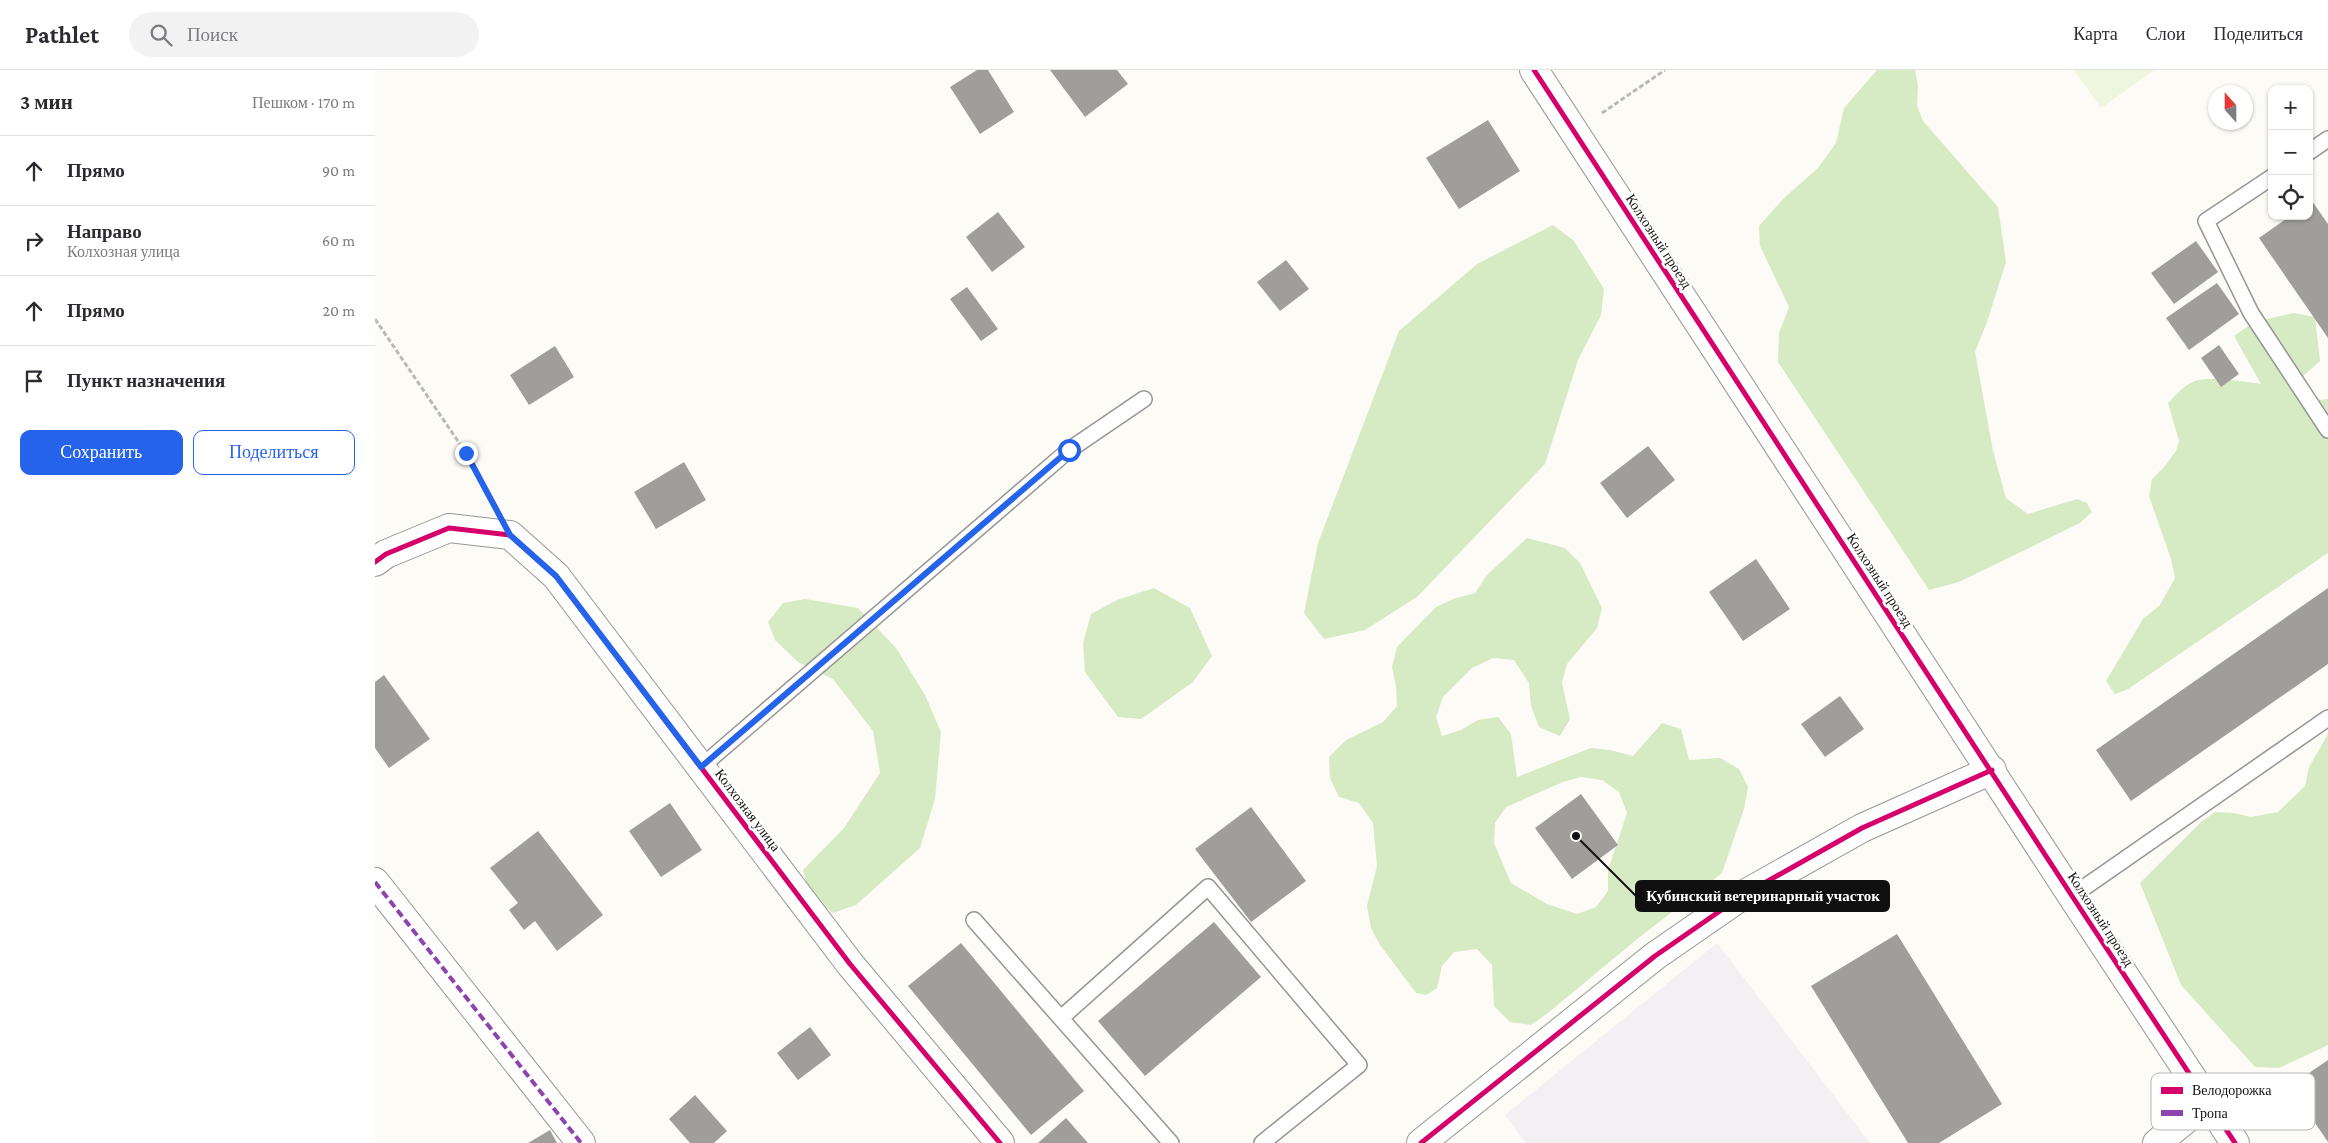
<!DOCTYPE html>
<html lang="ru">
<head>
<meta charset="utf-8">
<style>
	body { margin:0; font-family:"Crimson Pro",serif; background:#f2f2f3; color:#2b2b33 }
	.controls { position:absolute; right:15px; top:15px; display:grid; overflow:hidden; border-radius:10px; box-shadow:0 1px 4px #0004 }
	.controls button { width:45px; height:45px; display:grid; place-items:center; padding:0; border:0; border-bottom:1px solid #e1e1e2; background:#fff; color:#2b2b33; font:25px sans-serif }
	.compass { position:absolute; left:1833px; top:15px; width:45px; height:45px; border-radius:50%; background:#fff; box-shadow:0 1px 4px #0004; rotate:339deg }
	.stop { position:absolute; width:15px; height:15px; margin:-11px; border:4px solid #2563eb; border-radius:50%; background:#fff }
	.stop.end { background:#2563eb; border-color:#fff; box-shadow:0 1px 5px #0008 }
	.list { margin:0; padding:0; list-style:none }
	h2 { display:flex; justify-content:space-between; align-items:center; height:65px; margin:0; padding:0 20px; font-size:21px }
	h2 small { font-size:16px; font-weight:400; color:#7c7c81 }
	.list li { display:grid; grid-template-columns:32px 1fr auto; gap:15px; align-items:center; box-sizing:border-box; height:70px; padding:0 20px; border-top:1px solid #e1e1e2 }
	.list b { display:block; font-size:19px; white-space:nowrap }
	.list p { margin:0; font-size:16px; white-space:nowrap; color:#7c7c81 }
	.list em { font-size:16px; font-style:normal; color:#7c7c81 }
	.actions { display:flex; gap:10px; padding:15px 20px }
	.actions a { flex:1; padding:11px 0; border:1px solid #2563eb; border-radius:10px; text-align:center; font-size:18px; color:#2563eb }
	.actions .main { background:#2563eb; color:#fff }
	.icon { flex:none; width:28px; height:28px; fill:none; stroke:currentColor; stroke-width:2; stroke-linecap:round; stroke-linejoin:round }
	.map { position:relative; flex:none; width:1953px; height:1073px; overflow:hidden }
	header { display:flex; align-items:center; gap:30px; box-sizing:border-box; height:70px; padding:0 25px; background:#fff; border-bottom:1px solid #e1e1e2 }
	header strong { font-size:24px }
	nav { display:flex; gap:28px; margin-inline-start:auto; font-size:18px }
	.search { width:350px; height:45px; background:#f2f2f3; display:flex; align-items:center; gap:12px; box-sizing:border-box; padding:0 18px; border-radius:28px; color:#7c7c81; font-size:19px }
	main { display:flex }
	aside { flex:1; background:#fff }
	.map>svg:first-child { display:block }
</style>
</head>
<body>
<header>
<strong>Pathlet</strong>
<div class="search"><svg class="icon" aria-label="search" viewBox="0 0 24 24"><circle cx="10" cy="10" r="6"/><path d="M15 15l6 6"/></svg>Поиск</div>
<nav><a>Карта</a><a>Слои</a><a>Поделиться</a></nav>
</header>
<main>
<aside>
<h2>3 мин<small>Пешком · 170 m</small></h2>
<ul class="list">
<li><svg class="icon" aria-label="ahead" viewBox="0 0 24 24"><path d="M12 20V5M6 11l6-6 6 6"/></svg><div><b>Прямо</b></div><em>90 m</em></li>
<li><svg class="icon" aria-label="right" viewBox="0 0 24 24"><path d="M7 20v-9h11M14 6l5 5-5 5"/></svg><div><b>Направо</b><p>Колхозная улица</p></div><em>60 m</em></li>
<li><svg class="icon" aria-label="ahead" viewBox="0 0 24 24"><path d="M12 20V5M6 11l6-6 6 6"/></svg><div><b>Прямо</b></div><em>20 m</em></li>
<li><svg class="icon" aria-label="arrive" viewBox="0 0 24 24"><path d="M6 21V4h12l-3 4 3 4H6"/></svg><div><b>Пункт назначения</b></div></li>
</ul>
<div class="actions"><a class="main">Сохранить</a><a>Поделиться</a></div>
</aside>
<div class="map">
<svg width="1953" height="1073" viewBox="0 0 1953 1073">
	<rect width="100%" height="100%" fill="#fcfbf6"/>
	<!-- industrial -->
	<path fill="#f4eff2" d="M1342 873 1495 1073H1151L1130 1045Z"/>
	<!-- forest -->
	<path fill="#d6eac3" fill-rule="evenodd" d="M1502 0H1540L1543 16 1542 36 1548 51 1623 137 1631 192 1612 252 1600 282 1618 381 1631 428 1653 444 1702 429 1712 433 1717 442 1705 453 1584 512 1554 520 1403 292 1404 263 1414 237 1385 176 1384 156 1409 128 1443 98 1461 73 1469 38Z
		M1178 155 1199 171 1229 219 1226 245 1203 290 1170 394 1042 527 990 560 949 569 929 543 943 473 1024 261 1102 194Z
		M1919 243 1940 247 1945 291 1925 309 1928 325 1946 330 1953 329V483L1753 619 1740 624 1731 611 1768 549 1785 535 1800 508 1796 489 1774 426 1777 409 1790 396 1801 381 1804 371 1793 333C1801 325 1809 315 1820 311 1832 306 1873 312 1886 314L1859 266 1879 252Z
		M1152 468 1190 478 1205 493 1227 538 1222 558 1192 594 1187 613 1195 649 1185 666 1164 657 1156 636 1154 613 1139 590 1118 588 1097 598 1068 627 1061 647 1067 666 1086 660 1103 650 1123 647 1136 664 1142 707 1216 678 1235 680 1258 686 1287 653 1306 659 1314 690 1345 688 1364 699 1373 717 1369 739 1347 803 1261 870 1173 943 1156 955 1135 952 1119 936 1117 895 1102 879 1079 882 1067 896 1062 918 1051 925 1041 923 1005 875 996 858 992 836 1002 796 998 753 984 733 964 727 955 708 954 687 971 670 1008 652 1022 636 1021 617 1017 597 1022 577 1061 537 1078 529 1100 523 1112 505ZM1206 707 1227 710 1244 722 1252 743 1233 800V821L1221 837 1202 844 1172 834 1136 813 1119 773 1120 753 1131 737 1188 712Z
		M779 518 815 538 837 586 818 612 766 649 743 647 710 602 708 573 716 544 742 530Z
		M430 529 483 538 521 578 550 625 566 662 560 729 545 778 481 835 458 843 435 825 428 800 469 758 505 703 498 661 458 609 423 592 400 570 393 552 408 533Z
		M1953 664V975L1904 998 1880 997 1806 915 1765 813 1826 752 1840 742 1859 743 1876 747 1903 742 1930 716 1934 697Z"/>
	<!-- pitch -->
	<path fill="#eff6df" d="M1699 0H1779L1726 38Z"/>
	<!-- building -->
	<path fill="#a09e9b" d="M602 0H613L639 42 605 64 575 17Z
		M675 0H742L753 14 710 47Z
		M1113 50 1145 101 1084 139 1051 88Z
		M1937 131 1953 154V268L1884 168 1915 146H1934V133Z
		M623 142 650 177 617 202 591 167Z
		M1821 171 1843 202 1799 234 1776 203Z
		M911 190 934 219 905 241 882 212Z
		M1842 213 1864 244 1814 280 1791 248Z
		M592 217 623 259 606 271 575 229Z
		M1844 275 1864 304 1846 317 1826 288Z
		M180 276 199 307 154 335 135 305Z
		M1273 376 1300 410 1252 448 1225 413Z
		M309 392 331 430 281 459 259 422Z
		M1381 489 1415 539 1368 571 1334 522Z
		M1953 518V594L1756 731 1721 680Z
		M9 605 55 669 14 698 0 678V612Z
		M1465 626 1489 659 1450 687 1426 654Z
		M1206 724 1243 775 1197 809 1160 758Z
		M295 733 327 780 286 807 254 761Z
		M876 737 931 811 876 852 820 779Z
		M163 761 228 845 182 881 160 851 149 860 134 840 143 833 115 798Z
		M839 852 886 907 770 1006 723 951Z
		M1522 864 1627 1034 1564 1073H1533L1436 916Z
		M586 873 709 1021 656 1065 533 916Z
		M435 957 456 985 423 1010 402 983Z
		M1953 990V1072L1915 1016Z
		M320 1025 352 1061 339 1073H315L294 1049Z
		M691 1048 713 1073H663Z
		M175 1060 182 1073H153Z"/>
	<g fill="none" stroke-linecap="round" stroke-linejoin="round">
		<!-- service casing -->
		<g stroke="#969694" stroke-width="18">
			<path id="service" d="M1934 82 1953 69
				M1897 107 1831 151 1876 243 1953 360
				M326 697 694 380 769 329
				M1697 826 1953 648
				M599 850 796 1073
				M686 948 833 817 984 995 887 1073"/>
		</g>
		<!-- minor casing -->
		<g stroke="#969694" stroke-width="30">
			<path id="minor" d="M1159 0 1697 826 1860 1073
				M0 492 11 484 74 458 135 465 181 506 475 894 625 1073
				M0 812 206 1073
				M1046 1073 1280 886 1368 825 1487 758 1617 700
				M1782 1073 1832 1032"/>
		</g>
		<!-- path -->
		<path stroke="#b9b9b8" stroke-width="3" stroke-dasharray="5 2.5" stroke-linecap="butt" d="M1227 43 1290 0
			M0 249 91 383 116 429"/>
		<!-- service -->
		<use href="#service" stroke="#fffefe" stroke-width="15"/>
		<!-- minor -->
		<use href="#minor" stroke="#fffefe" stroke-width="28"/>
		<!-- quiet -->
		<path stroke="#8e44ad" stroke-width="4" stroke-dasharray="8 4" stroke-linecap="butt" d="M0 812 206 1073"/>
		<!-- cycleway casing -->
		<g stroke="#fff" stroke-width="8">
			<path id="cycleway" d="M1159 0 1697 826 1860 1073
				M0 492 11 484 74 458 135 465 181 506 475 894 625 1073
				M1046 1073 1280 886 1368 825 1487 758 1617 700"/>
		</g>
		<!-- cycleway -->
		<use href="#cycleway" stroke="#d6006c" stroke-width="5"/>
	</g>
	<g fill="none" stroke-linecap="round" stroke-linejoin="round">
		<!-- route -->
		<path stroke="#2563eb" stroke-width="6" d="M91 383 135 465 181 506 326 697 694 380"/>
	</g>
	<g text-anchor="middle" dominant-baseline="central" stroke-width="5" stroke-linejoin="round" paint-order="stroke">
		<!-- street labels -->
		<g font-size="14" fill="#101010" stroke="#fff">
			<text transform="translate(1284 171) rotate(57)">Колхозный проезд</text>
			<text transform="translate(1505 510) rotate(57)">Колхозный проезд</text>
			<text transform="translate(373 740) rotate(53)">Колхозная улица</text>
			<text transform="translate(1726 849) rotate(57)">Колхозный проезд</text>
		</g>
	</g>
	<!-- legend -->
	<rect x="1776" y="1003" width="164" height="57" rx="8" fill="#fff" stroke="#b7b7b7" stroke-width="1"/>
	<rect x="1786" y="1017" width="22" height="7" fill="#d6006c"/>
	<rect x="1786" y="1040" width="22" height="6" fill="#8e44ad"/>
	<g font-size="14" fill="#101010">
		<text x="1817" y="1025">Велодорожка</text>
		<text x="1817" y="1048">Тропа</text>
	</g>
	<!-- callouts -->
	<path fill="none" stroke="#101010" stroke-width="2" d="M1201 766L1261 826"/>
	<circle fill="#101010" stroke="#fff" stroke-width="2" cx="1201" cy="766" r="5"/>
	<rect fill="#101010" stroke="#101010" stroke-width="2" x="1261" y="811" width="253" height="30" rx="5"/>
	<g font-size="15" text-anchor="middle" font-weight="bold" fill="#fff">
		<text x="1388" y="831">Кубинский ветеринарный участок</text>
	</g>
</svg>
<div class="controls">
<button>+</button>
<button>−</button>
<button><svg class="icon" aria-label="locate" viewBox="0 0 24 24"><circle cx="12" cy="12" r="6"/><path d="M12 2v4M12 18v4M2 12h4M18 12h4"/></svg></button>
</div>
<svg class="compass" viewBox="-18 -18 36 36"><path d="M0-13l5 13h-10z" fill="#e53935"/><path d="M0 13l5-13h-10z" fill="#7c7c81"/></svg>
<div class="stop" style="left:694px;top:380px"></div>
<div class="stop end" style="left:91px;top:383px"></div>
</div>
</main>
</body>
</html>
